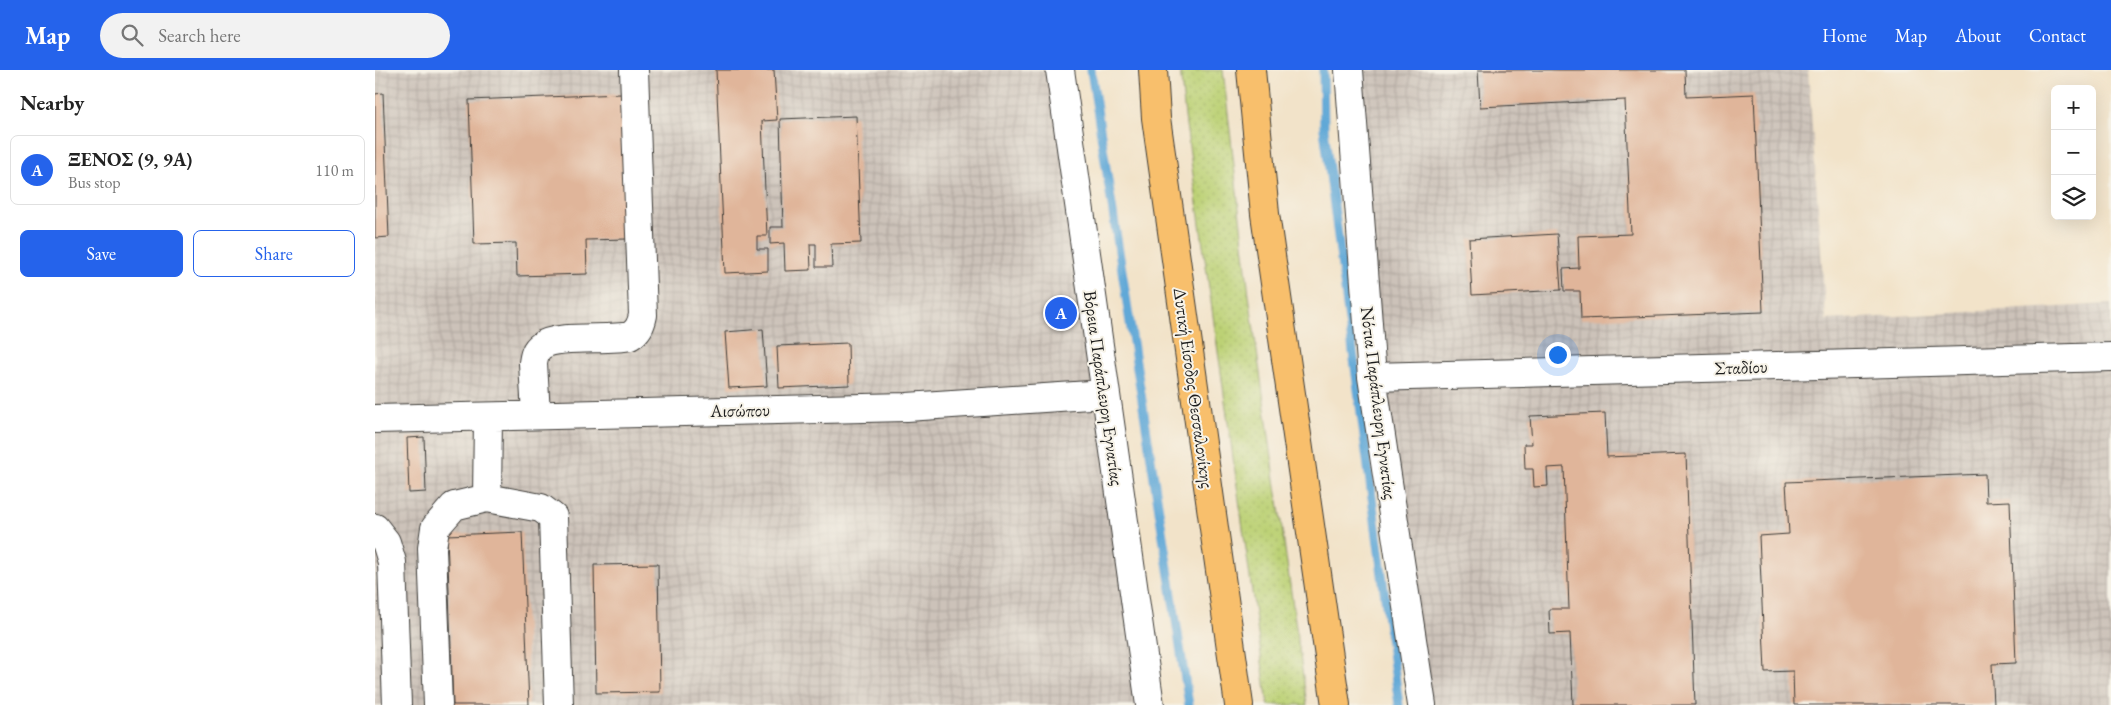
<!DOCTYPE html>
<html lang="en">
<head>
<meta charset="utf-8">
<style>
	body { margin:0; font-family:"EB Garamond",serif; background:#f2f2f2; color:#222 }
	.controls { position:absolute; right:15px; top:15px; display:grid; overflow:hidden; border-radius:8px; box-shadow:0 5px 20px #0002 }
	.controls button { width:45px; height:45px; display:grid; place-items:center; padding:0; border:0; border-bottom:1px solid #e0e0e0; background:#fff; color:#222; font:25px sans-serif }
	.you { position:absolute; left:1182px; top:284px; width:18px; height:18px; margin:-12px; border:4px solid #fff; border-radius:50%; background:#1a73e8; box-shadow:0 0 0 8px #1a73e833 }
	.badge { display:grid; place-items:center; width:32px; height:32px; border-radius:50%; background:#2563eb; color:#fff; font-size:16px; font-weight:700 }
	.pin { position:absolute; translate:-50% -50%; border:2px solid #fff; box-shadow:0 1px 5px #0006 }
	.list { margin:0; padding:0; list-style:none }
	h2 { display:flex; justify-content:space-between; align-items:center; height:65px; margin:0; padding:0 20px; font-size:21px }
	h2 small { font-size:16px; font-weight:400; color:#767676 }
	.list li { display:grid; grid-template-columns:32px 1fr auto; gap:15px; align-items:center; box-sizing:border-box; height:70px; margin:0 10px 10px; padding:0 10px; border:1px solid #e0e0e0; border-radius:8px }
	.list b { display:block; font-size:19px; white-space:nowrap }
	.list p { margin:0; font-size:16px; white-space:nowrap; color:#767676 }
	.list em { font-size:16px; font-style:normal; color:#767676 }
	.actions { display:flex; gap:10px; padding:15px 20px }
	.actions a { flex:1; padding:11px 0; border:1px solid #2563eb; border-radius:8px; text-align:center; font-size:18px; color:#2563eb }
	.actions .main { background:#2563eb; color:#fff }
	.icon { flex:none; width:28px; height:28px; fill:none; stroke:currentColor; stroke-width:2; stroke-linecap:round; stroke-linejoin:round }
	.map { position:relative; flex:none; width:1736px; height:635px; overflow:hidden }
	header { display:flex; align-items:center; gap:30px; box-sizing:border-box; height:70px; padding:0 25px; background:#2563eb; color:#fff }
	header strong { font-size:24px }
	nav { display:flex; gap:28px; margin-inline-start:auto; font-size:18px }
	.search { width:350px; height:45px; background:#f2f2f2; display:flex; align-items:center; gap:12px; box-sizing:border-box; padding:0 18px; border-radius:28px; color:#767676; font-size:19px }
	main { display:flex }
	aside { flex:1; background:#fff }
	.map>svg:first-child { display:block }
</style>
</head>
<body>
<header>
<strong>Map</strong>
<div class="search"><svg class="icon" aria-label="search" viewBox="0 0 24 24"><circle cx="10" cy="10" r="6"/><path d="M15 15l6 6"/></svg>Search here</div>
<nav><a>Home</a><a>Map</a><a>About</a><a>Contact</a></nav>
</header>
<main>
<aside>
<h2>Nearby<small></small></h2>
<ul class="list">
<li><span class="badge">A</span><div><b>ΞΕΝΟΣ (9, 9Α)</b><p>Bus stop</p></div><em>110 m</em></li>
</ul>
<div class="actions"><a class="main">Save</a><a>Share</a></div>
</aside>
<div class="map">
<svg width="1736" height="635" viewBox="0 0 1736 635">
	<defs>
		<pattern id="industrial-grid" width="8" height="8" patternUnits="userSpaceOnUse" patternTransform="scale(1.25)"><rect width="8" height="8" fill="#ccc2b9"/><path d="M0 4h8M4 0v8" fill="none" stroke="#afa69e"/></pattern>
		<pattern id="grass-dots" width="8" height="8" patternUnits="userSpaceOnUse" patternTransform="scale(1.25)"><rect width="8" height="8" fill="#bcd175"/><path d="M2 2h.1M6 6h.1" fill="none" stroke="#a1b365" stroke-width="1.8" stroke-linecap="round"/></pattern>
	</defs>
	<rect width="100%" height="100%" fill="#f7f3e8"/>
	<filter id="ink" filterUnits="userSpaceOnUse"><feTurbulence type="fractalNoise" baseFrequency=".02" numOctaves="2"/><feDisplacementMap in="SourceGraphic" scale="10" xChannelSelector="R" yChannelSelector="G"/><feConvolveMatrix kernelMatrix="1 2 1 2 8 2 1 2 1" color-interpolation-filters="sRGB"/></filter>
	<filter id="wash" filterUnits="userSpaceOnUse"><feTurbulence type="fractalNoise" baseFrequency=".0096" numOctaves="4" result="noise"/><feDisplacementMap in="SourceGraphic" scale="20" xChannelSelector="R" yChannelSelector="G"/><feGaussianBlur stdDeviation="1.12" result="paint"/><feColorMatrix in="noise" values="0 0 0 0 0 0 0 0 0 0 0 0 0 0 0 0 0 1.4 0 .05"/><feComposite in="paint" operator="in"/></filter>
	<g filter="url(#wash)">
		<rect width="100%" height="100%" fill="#f2e3c9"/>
		<!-- industrial -->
		<path fill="url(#industrial-grid)" d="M0 0H680L768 635H0Z
			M974 0H1433L1451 250 1736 234V635H1047Z"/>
		<!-- grass -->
		<path fill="url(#grass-dots)" stroke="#6c7648" d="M805 0H848L874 225 932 635H893L811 55Z"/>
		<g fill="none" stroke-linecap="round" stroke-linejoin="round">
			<!-- stream -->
			<path stroke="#60a8d7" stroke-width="9" d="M716 0 814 635
				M948 0 949 59 1024 635"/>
		</g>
		<g id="blocks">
			<!-- building -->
			<path fill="#e0b59a" d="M341 0H399L402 50 387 51 392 166H382V179H393V201L350 203Z
				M1103 0H1310L1311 27 1379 24 1388 242 1206 249 1205 221H1189L1188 199 1204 198 1203 166 1256 164 1250 30 1105 37Z
				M8 23 14 167 0 168V24Z
				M246 24 252 169 211 170 212 204 142 206 141 173 99 174 94 30Z
				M481 46 486 173 456 174 457 197H441V174H435L436 200 410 201 409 173 395 174V157H408L405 49Z
				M1182 164 1186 220 1097 225 1094 169Z
				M388 259 392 316 354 318 350 262Z
				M473 273 474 315 404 318 402 276Z
				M1230 343 1232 387 1311 384 1320 635H1198L1195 563 1175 564 1174 539H1194L1189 397 1172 398 1173 416 1159 417 1158 399H1150L1149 374H1157L1155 346Z
				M49 367 51 422 34 423 32 368Z
				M1610 404 1611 432 1635 431 1641 593 1617 594 1619 635H1419L1418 601 1390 602 1384 466 1414 464 1411 412Z
				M147 462 154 635H78L72 465Z
				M283 494 285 622 221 623 219 495Z"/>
		</g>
	</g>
	<g filter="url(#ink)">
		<use href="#blocks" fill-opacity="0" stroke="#3c3a36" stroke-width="1"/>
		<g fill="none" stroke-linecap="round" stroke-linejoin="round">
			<!-- minor casing -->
			<g stroke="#3c3a36" stroke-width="30">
				<path id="minor" d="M685 0 775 635
					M974 0 997 307 1047 635
					M997 307 1736 287
					M161 344 158 293C159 286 160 280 166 276 181 264 233 271 255 266 263 261 266 255 268 245L259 0
					M0 349 532 337 730 324
					M112 428 113 347
					M0 458 11 472 17 492 22 635
					M63 635 57 478 60 458 79 436 112 428 166 438 178 447 184 635"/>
			</g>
			<!-- highway casing -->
			<g stroke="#3c3a36" stroke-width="30">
				<path id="highway" d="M778 0 781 48 864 635
					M876 0 890 144 961 635"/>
			</g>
			<!-- minor -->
			<use href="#minor" stroke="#fff" stroke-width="28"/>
			<!-- highway -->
			<use href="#highway" stroke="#f8bf6c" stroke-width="28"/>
		</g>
	</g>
	<g text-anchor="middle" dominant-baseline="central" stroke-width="4" stroke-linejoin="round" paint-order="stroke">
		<!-- street labels -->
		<g font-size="18" fill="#1c1c1c" stroke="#f7f3e8">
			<text transform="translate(1366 297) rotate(-2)">Σταδίου</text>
			<text transform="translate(729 318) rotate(82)">Βόρεια Παράπλευρη Εγνατίας</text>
			<text transform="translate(819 318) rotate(82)">Δυτική Είσοδος Θεσσαλονίκης</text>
			<text transform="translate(1004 333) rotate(83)">Νότια Παράπλευρη Εγνατίας</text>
			<text transform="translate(365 340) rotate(-1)">Αισώπου</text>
		</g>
	</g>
</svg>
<div class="controls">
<button>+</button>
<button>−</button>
<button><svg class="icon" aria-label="layers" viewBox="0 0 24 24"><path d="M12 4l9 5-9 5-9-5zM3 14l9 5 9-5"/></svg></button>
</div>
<div class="you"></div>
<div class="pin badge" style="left:686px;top:243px">A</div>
</div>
</main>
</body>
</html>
